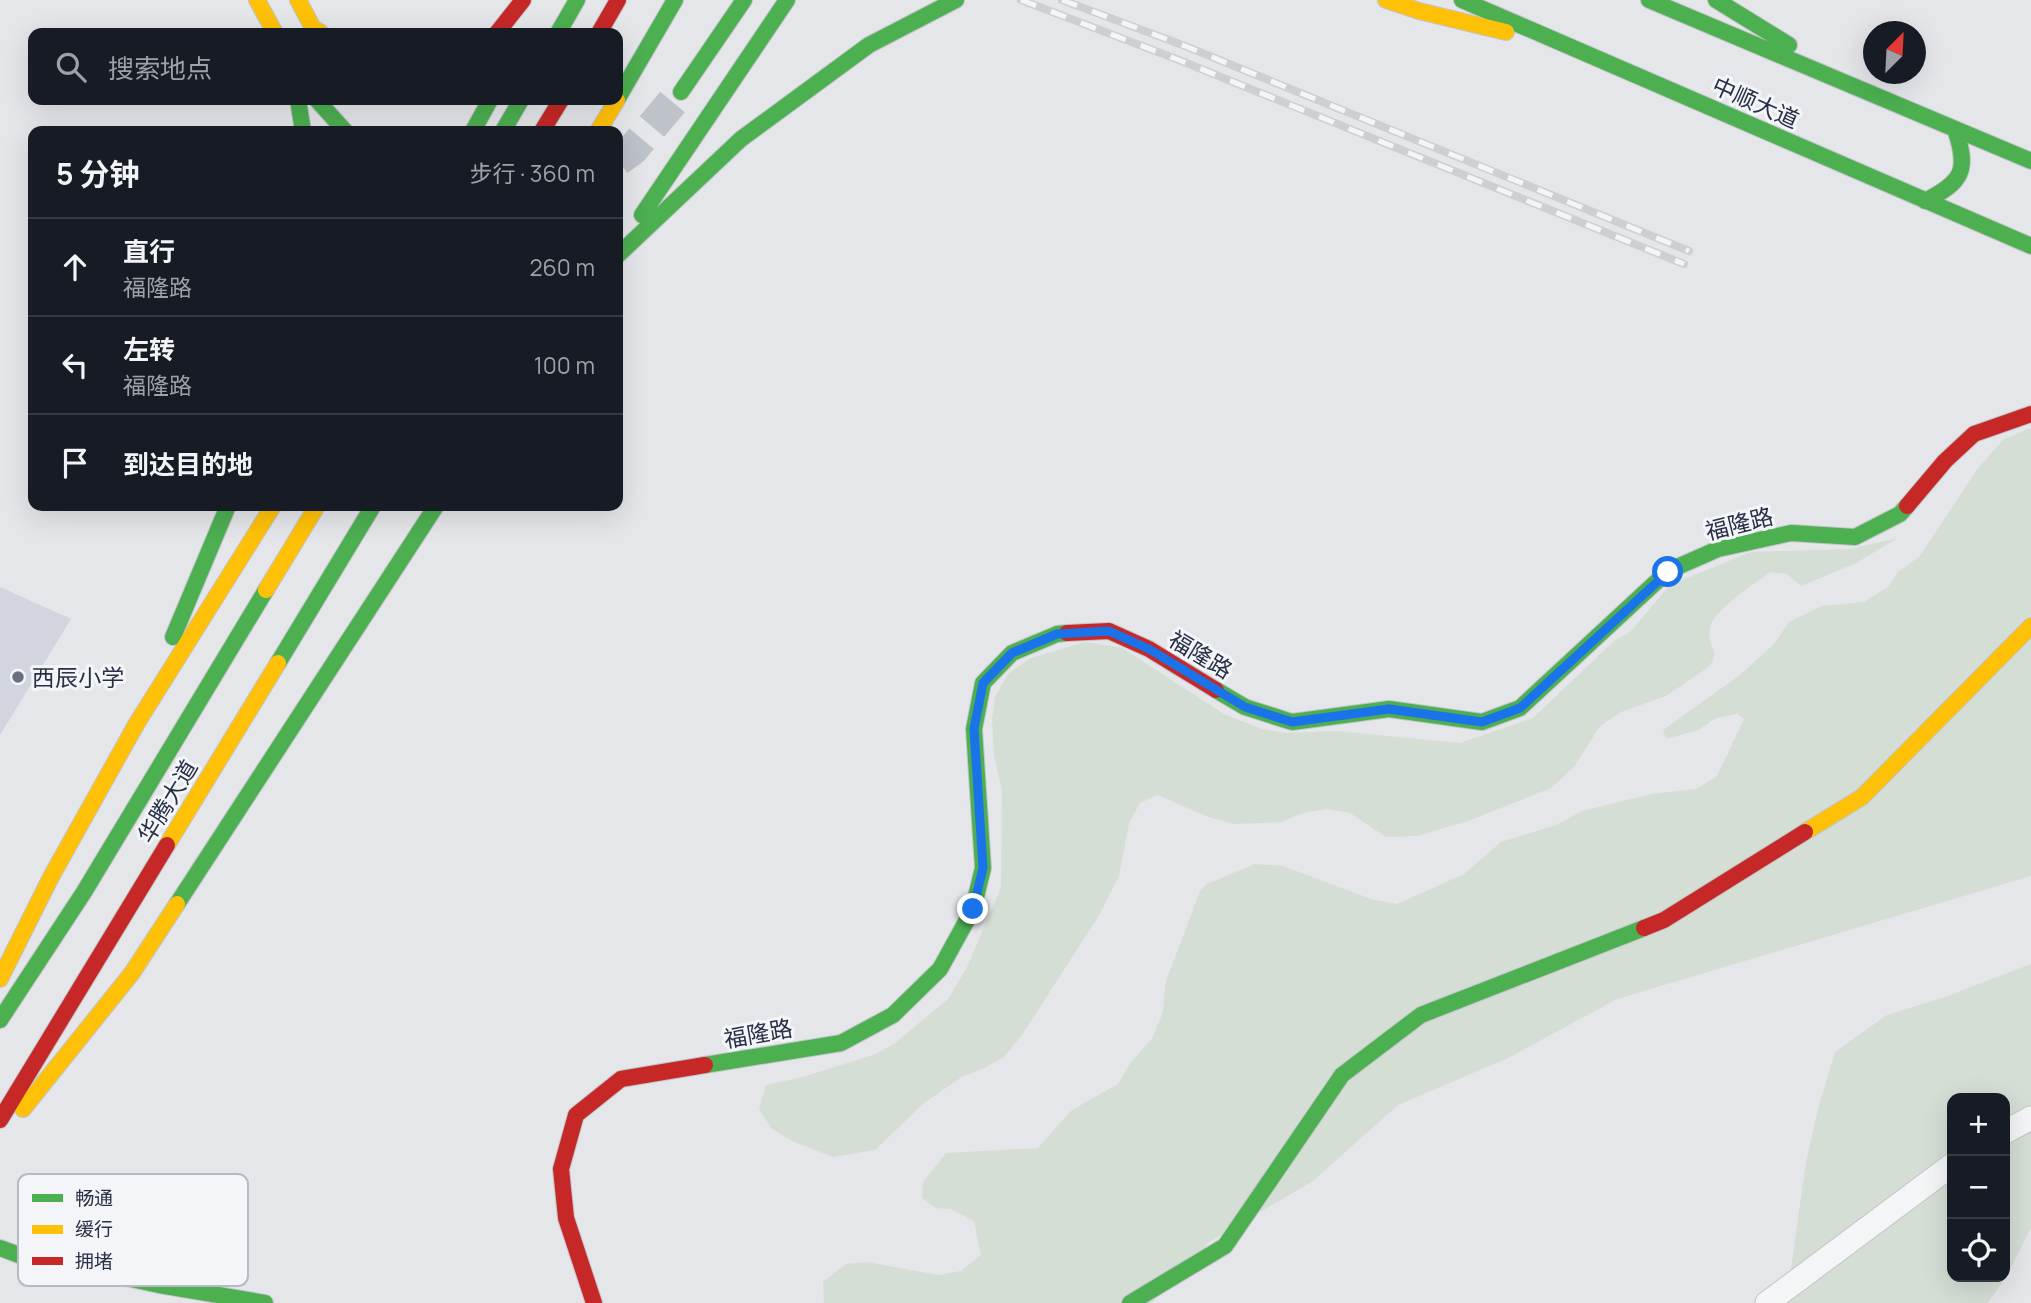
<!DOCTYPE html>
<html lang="zh">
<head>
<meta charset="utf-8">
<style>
	body { margin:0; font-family:Manrope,"Noto Sans SC",sans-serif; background:#20242c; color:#f1f3f6 }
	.controls { position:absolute; right:21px; bottom:21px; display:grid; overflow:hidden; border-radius:14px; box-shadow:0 7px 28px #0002 }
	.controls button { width:63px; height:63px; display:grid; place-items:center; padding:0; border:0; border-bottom:2px solid #363941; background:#171b24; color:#f1f3f6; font:35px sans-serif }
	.compass { position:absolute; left:1863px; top:21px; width:63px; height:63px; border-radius:50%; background:#171b24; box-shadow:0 7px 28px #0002; rotate:24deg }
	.stop { position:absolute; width:21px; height:21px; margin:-16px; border:5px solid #1a73e8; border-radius:50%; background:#fff }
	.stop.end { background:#1a73e8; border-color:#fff; box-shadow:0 2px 7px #0008 }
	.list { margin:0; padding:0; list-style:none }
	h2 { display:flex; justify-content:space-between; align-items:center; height:91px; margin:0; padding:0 28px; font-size:30px }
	h2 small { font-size:23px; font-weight:400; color:#9ea1a6 }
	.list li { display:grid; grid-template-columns:46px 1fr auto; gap:21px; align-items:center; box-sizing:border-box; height:98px; padding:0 28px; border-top:2px solid #363941 }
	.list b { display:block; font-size:26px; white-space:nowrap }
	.list p { margin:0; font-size:23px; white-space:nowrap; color:#9ea1a6 }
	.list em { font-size:23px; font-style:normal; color:#9ea1a6 }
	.icon { flex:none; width:38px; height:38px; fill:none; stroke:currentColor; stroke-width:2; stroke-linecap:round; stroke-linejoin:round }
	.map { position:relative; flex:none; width:2031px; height:1303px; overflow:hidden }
	.search { position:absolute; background:#171b24; box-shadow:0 7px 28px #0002; left:28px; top:28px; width:595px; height:77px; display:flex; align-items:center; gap:18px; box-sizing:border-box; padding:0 24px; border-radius:14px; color:#9ea1a6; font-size:26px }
	.panel { position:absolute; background:#171b24; box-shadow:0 7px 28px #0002; left:28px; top:126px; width:595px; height:385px; border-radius:14px }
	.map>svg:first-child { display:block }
</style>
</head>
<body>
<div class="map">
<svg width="2031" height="1303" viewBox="0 0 2031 1303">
	<rect width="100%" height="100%" fill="#e4e6ea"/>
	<!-- built -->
	<path fill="#d2d5dd" d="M0 587 71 619 0 735Z"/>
	<!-- green -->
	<path fill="#d4ded5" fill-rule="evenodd" d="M2031 428V876L1617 999 1508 1058 1398 1105 1313 1181 1209 1242 1152 1303H824L823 1282 846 1264 867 1262 938 1275 961 1271 981 1255 974 1221 951 1209 936 1208 922 1198 923 1182 946 1153 1038 1148 1072 1110 1118 1084 1131 1062 1152 1039 1163 1012 1165 984 1200 891 1207 884 1255 864 1283 866 1371 899 1397 904 1464 874 1501 842 1556 825 1582 811 1652 794 1696 789 1717 776 1744 719 1737 714 1716 718 1698 730 1666 739 1663 730 1740 675 1774 644 1789 622 1822 606 1864 602 1888 587 1898 572 1920 556 1978 468 2004 439Z
		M1898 538 1856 563 1801 586 1787 574 1771 572C1756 582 1714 610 1710 627 1708 637 1711 645 1715 654L1710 666 1666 696 1621 712 1600 726 1574 767 1551 788 1468 821 1417 836 1386 837 1350 813 1327 809 1303 813 1281 822 1235 824 1208 817 1158 795 1140 803 1129 823 1119 876 1098 917 1022 1035 1004 1057 984 1068 962 1077 924 1103 875 1150 833 1157 792 1141 771 1128 759 1109 766 1085 803 1077 876 1054 895 1043 948 999 967 967 1001 888 1002 790 994 756 992 719 995 697 1008 674 1031 658 1085 642 1122 648 1224 714 1262 729 1286 733 1337 731 1460 743 1533 718 1614 641 1630 632 1670 585 1751 552 1850 549Z
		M2031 964V1228L2009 1272 1988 1303H1786L1806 1162 1819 1105 1835 1052 1887 1015 1942 998ZM1952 1098H2005V1277H1952Z"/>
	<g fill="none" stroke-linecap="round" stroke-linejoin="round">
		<!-- secondary-tunnel -->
		<path stroke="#bec2c9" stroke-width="32" stroke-dasharray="32 16" stroke-linecap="butt" d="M618 160 633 149 681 92"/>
		<!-- street casing -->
		<g stroke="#c2c4c8" stroke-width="25">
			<path id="street" d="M2005 1132 2031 1118
				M1767 1303 1952 1165"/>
		</g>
		<!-- fast casing -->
		<g stroke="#c2c4c8" stroke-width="18">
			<path id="fast" d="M1462 0 2031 246
				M1649 0 2031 161
				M1716 0 1789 45
				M558 33 577 0
				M681 92 744 0
				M618 98 675 0
				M298 100 303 131
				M317 100 345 131
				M473 131 490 100
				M503 131 521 100
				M1925 201C1963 182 1969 170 1955 129
				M642 215 787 0
				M618 255 741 139 869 45 956 0
				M173 637 228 506
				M278 663 373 506
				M1216 690 1245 707 1292 722 1389 709 1482 722 1520 708 1668 571 1718 549 1791 533 1855 537 1900 514 1907 506
				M177 904 436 506
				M0 1020 84 892 266 590
				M705 1065 841 1043 893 1015 940 969 973 909 983 868 974 729 983 683 1012 653 1057 634 1067 633
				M0 1248 19 1255 159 1285 265 1303
				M1130 1303 1225 1246 1342 1075 1421 1015 1644 928"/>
		</g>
		<!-- slow casing -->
		<g stroke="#c2c4c8" stroke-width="18">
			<path id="slow" d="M257 0 275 33
				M298 0 313 28 321 33
				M1386 0 1419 11 1506 32
				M598 131 617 100
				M266 590 317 506
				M1805 832 1862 797 2031 626
				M167 845 278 663
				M0 979 51 877 137 723 273 506
				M23 1109 132 973 177 904"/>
		</g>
		<!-- jam casing -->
		<g stroke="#c2c4c8" stroke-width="18">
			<path id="jam" d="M497 33 523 0
				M599 33 618 0
				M542 131 561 100
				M1907 506 1945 461 1974 434 2031 414
				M1067 633 1109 631 1149 649 1216 690
				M1644 928 1664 920 1805 832
				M0 1120 167 845
				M594 1303 566 1218 561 1169 576 1115 621 1079 705 1065"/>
		</g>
		<!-- street -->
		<use href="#street" stroke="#f4f5f7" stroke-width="23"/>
		<!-- fast -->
		<use href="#fast" stroke="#4caf50" stroke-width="16"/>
		<!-- slow -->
		<use href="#slow" stroke="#ffc107" stroke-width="16"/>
		<!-- jam -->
		<use href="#jam" stroke="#c62828" stroke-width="16"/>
		<!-- rail casing -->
		<g stroke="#cdcfd2" stroke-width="8">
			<path id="rail" d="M1021 0 1179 60 1684 264
				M1062 0 1185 46 1689 251"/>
		</g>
		<!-- rail -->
		<use href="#rail" stroke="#f3f5f9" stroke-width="5" stroke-dasharray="16" stroke-linecap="butt"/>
	</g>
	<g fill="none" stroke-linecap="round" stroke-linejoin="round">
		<!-- route -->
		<path stroke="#1a73e8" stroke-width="9" d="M973 909 983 868 974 729 983 683 1012 653 1057 634 1109 631 1149 649 1245 707 1292 722 1389 709 1482 722 1520 708 1668 572"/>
	</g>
	<!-- markers -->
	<circle fill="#6a707f" stroke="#f3f5f9" stroke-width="2.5" cx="18" cy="677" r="7"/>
	<g text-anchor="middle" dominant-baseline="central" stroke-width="6" stroke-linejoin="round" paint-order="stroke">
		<!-- street labels -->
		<g font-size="23" fill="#283046" stroke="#f3f5f9">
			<text transform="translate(1756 102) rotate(24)">中顺大道</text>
			<text transform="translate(1739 523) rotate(-14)">福隆路</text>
			<text transform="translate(1201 654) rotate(31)">福隆路</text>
			<text transform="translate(167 801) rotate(-59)">华腾大道</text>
			<text transform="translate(758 1033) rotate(-10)">福隆路</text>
		</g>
		<!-- poi labels -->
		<g font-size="23" fill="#283046" stroke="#f3f5f9" text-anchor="start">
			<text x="32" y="677">西辰小学</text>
		</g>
	</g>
	<!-- legend -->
	<rect x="18" y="1174" width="230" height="112" rx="10" fill="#f3f5f9" stroke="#b6bac3" stroke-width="2"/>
	<rect x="32" y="1194" width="31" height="8" fill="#4caf50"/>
	<rect x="32" y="1225" width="31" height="9" fill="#ffc107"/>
	<rect x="32" y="1257" width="31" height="8" fill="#c62828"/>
	<g font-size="19" fill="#283046">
		<text x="75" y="1205">畅通</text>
		<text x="75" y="1236">缓行</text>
		<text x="75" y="1268">拥堵</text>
	</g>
</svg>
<div class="controls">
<button>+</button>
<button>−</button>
<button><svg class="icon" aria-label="locate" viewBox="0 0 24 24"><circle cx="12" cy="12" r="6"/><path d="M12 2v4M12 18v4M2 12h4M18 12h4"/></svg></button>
</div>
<svg class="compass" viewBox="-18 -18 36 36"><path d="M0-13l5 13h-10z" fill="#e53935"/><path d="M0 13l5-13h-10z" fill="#9ea1a6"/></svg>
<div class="stop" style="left:1668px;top:572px"></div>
<div class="stop end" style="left:973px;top:909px"></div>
<div class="search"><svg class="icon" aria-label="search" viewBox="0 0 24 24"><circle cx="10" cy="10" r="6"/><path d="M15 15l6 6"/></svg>搜索地点</div>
<section class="panel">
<h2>5 分钟<small>步行 · 360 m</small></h2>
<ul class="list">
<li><svg class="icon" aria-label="ahead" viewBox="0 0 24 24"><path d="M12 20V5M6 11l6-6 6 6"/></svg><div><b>直行</b><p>福隆路</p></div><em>260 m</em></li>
<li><svg class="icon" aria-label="left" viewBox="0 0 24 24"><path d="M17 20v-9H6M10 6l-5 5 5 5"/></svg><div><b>左转</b><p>福隆路</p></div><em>100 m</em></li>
<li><svg class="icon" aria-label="arrive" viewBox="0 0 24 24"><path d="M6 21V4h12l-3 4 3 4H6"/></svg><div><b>到达目的地</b></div></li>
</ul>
</section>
</div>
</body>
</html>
